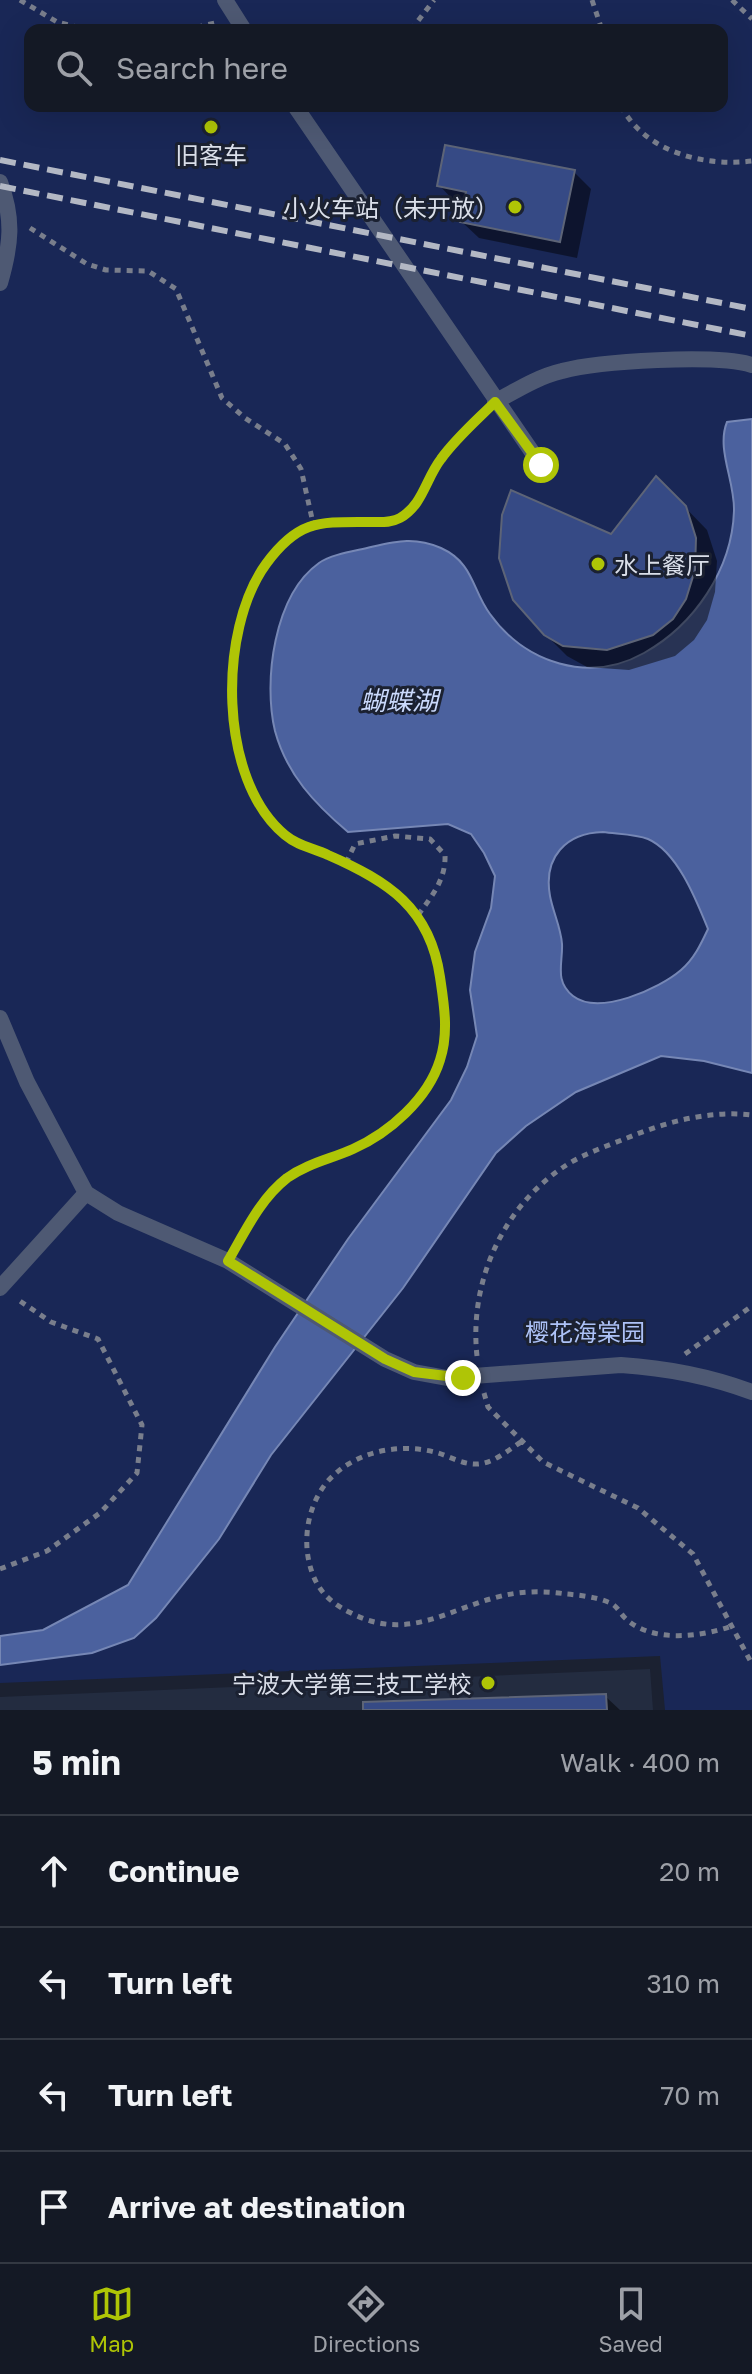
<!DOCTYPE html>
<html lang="en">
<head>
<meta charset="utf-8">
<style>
	body { margin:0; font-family:"Golos Text","Noto Sans SC",sans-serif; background:#212632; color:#f1f3f6 }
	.stop { position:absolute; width:24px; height:24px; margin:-18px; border:6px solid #afc506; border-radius:50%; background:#fff }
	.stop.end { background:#afc506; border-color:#fff; box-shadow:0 2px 8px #0008 }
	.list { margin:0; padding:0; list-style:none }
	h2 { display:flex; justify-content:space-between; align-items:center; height:104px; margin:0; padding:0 32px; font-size:34px }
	h2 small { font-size:26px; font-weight:400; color:#9da0a7 }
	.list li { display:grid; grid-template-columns:52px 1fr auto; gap:24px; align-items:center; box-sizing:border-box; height:112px; padding:0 32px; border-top:2px solid #333842 }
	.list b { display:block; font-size:30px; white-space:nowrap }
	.list em { font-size:26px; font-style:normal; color:#9da0a7 }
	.icon { flex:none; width:44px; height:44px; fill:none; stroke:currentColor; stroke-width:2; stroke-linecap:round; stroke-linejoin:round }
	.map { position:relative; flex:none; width:752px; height:1710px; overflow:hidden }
	.search { position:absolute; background:#141925; box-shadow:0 8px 32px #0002; left:24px; right:24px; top:24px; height:88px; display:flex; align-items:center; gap:20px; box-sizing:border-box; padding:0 28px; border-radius:16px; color:#9da0a7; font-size:30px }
	.sheet { height:552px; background:#141925 }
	nav { display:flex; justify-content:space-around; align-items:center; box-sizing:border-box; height:112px; border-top:2px solid #333842; background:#141925; font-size:22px; color:#9da0a7 }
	nav a { display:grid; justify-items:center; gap:4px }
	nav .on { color:#afc506 }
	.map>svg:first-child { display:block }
</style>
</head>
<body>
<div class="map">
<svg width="752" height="1710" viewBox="0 0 752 1710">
	<rect width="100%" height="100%" fill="#1b2131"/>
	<!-- built -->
	<path fill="#232c40" d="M650 1669 653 1710H0V1697Z"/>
	<!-- green -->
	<path fill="#192756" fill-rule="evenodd" d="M0 0H752V1710H665L660 1656 0 1683ZM30 30H722V106H30Z"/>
	<!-- water -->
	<path fill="#4b619e" stroke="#7687b5" stroke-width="2" fill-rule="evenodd" d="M752 419V1073L704 1061 661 1056 576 1092 526 1126 496 1153 403 1288 271 1455 219 1539 156 1618 134 1638 92 1653 0 1665V1636L43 1630 128 1585 275 1347 348 1239 451 1100 467 1067 477 1036 470 990 475 952 491 908 495 876 484 853 471 834 448 824 348 832C315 804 287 775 275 731 263 681 274 595 319 563 332 554 355 551 371 547 398 541 415 537 441 548 474 563 472 590 490 614 525 663 589 684 644 653 694 625 732 570 734 511 735 481 716 449 727 422ZM603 832C617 834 636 834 648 839 678 852 697 902 708 929 701 944 694 959 681 970 659 989 599 1016 573 996 554 981 563 963 562 944 561 928 553 912 550 896 543 857 566 833 603 832Z"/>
	<!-- shadow -->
	<path fill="#0007" d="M574 172 591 189 577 258 479 238 462 222 466 204 455 202 439 185Z
		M678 500 707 530 717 561 715 592 707 620 694 640 675 656 629 670 587 667 567 656 545 634 612 537Z
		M605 1696 620 1710H365Z"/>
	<!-- building -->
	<path fill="#364a85" stroke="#5d6477" stroke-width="2" d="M445 145 575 170 560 242 460 222 466 192 437 186Z
		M656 476 686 506 696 538 695 570 686 599 673 619 653 635 607 650 563 646 544 635 513 600 499 558 502 515 511 490 611 534Z
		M606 1694 607 1710H363V1702Z"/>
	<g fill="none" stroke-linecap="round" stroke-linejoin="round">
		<!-- path -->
		<path stroke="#797e8c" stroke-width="5" stroke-dasharray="6 6" stroke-linecap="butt" d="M20 0 57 22 88 30
			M592 0 602 30
			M732 0 752 19
			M185 30 215 23
			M411 30 434 0
			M621 106C645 152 704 167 752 161
			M30 228 87 264 106 270 148 271 176 289 222 398 245 418 285 444 301 469 313 523C288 538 264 560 252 587 220 658 224 775 282 833 299 849 326 852 347 863 406 893 430 919 441 985 446 1009 447 1032 441 1056 432 1097 388 1134 352 1150 329 1159 306 1163 286 1179 263 1197 251 1222 236 1246
			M313 523 388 522 401 518 419 501 446 452 483 414
			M346 863 355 844 395 836 430 839 445 855C446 879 432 896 418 915
			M685 1354 752 1306
			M477 1356C469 1283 502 1207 565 1166 583 1154 607 1146 627 1138 666 1122 709 1110 752 1115
			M484 1393 488 1407 543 1462 638 1508 693 1554 752 1664
			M521 1442C508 1450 494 1463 478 1464 464 1465 451 1457 438 1453 400 1442 354 1451 327 1482 309 1504 303 1535 309 1562 315 1587 326 1600 349 1612 409 1644 449 1607 506 1595 524 1591 547 1591 566 1594 579 1595 596 1597 608 1602 617 1605 619 1612 625 1618 651 1643 699 1637 729 1627
			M0 1569 47 1551 100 1513 137 1473 142 1425 98 1339 51 1322 17 1299"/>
		<!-- lane -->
		<path stroke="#4e5973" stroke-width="16" d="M225 0 244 30
			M295 106 541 465
			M0 182C14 219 11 245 0 283
			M495 402C517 390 537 377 562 371 599 361 716 354 752 365
			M0 1018 27 1082 86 1193 118 1213 228 1261 385 1359 414 1372 447 1378 621 1365C666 1368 709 1376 752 1392
			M0 1288 86 1193"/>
		<!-- rail -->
		<path stroke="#b3b8c4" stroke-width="6" stroke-dasharray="16 8" stroke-linecap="butt" d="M0 160 752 309
			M0 186 752 336"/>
	</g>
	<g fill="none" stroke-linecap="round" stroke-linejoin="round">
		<!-- route -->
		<path stroke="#afc506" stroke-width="10" d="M463 1378 414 1372 385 1359 228 1261C245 1232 260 1199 287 1178 308 1163 331 1159 353 1149 389 1133 428 1099 440 1060 449 1033 444 1004 440 977 430 908 388 881 328 855 313 848 298 846 285 835 218 780 218 630 266 564 299 519 320 522 371 522 381 522 391 523 400 518 423 505 426 478 441 459 456 438 477 420 495 402L541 465"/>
	</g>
	<!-- markers -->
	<g fill="#afc506" stroke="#1b2131" stroke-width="3">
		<circle cx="211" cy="127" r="8"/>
		<circle cx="515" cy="207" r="8"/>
		<circle cx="598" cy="564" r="8"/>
		<circle cx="488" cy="1683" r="8"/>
	</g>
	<g text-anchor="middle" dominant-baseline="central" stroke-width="6" stroke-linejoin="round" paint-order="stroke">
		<!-- poi labels -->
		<g font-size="24" fill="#dadfea" stroke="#1b2131" text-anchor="end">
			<text x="211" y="154" text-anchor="middle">旧客车</text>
			<text x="499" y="207">小火车站（未开放）</text>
			<text x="614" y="564" text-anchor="start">水上餐厅</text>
			<text x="472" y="1683">宁波大学第三技工学校</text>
		</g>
		<!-- park labels -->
		<g font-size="24" fill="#adc2f7" stroke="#1b2131">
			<text x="585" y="1331">樱花海棠园</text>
		</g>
		<!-- water labels -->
		<g font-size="26" font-style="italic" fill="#cad9fc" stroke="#1b2131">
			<text x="399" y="700">蝴蝶湖</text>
		</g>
	</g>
</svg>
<div class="stop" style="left:541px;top:465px"></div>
<div class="stop end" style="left:463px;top:1378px"></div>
<div class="search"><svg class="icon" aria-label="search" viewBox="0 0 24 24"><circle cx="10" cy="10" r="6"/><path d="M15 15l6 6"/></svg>Search here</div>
</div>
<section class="sheet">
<h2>5 min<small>Walk · 400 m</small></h2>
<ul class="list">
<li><svg class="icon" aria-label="ahead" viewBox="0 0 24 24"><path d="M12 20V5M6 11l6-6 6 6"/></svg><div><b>Continue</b></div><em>20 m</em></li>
<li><svg class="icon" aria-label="left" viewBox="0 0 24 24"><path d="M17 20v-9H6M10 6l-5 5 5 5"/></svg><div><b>Turn left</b></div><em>310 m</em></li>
<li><svg class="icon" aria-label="left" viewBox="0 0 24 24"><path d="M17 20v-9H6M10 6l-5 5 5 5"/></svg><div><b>Turn left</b></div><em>70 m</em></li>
<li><svg class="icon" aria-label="arrive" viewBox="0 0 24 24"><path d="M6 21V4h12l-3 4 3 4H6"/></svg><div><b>Arrive at destination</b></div></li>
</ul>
</section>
<nav>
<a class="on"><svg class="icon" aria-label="map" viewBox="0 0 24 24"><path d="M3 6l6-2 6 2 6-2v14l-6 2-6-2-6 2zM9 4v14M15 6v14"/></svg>Map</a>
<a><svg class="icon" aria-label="directions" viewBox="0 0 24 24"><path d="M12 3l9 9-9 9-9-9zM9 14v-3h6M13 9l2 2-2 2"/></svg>Directions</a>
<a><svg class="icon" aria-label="saved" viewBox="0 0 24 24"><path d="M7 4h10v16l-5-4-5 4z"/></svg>Saved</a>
</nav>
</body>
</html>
